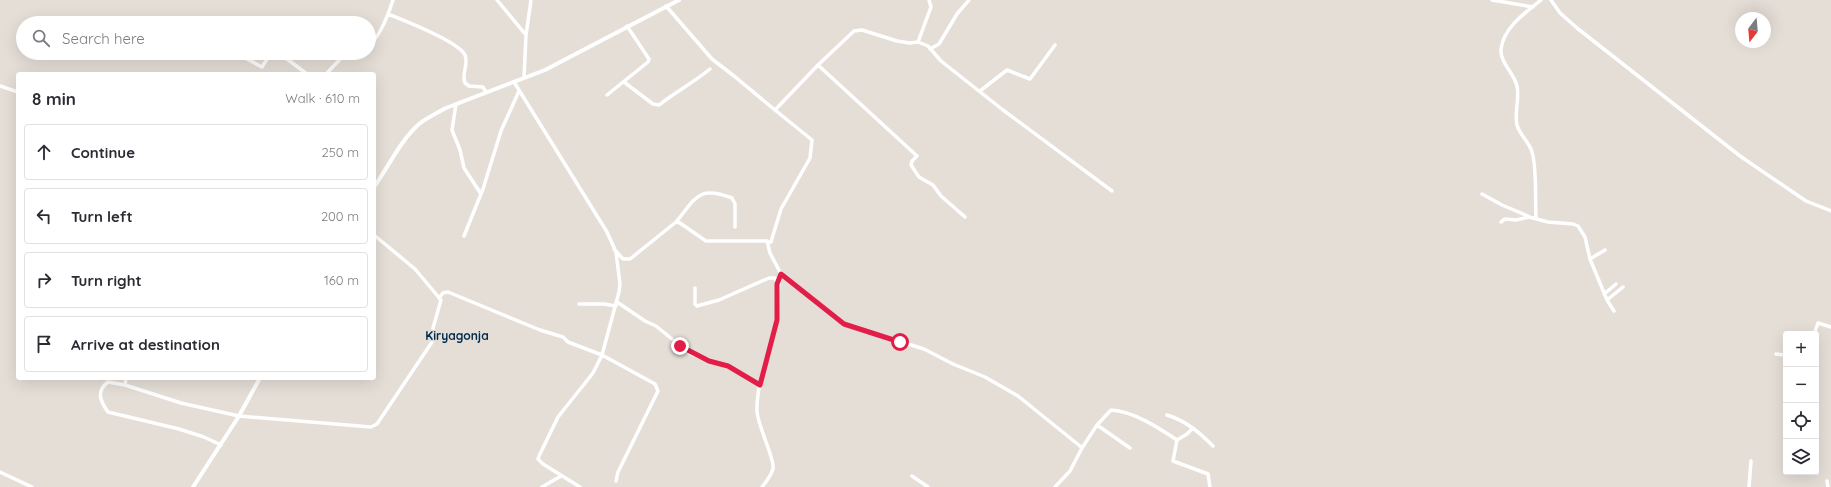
<!DOCTYPE html>
<html lang="en">
<head>
<meta charset="utf-8">
<style>
	body { margin:0; font-family:Quicksand,sans-serif; background:#f2f2f3; color:#2b2b33 }
	.controls { position:absolute; right:12px; bottom:12px; display:grid; overflow:hidden; border-radius:4px; box-shadow:0 4px 16px #0002 }
	.controls button { width:36px; height:36px; display:grid; place-items:center; padding:0; border:0; border-bottom:1px solid #e1e1e2; background:#fff; color:#2b2b33; font:20px sans-serif }
	.compass { position:absolute; left:1735px; top:12px; width:36px; height:36px; border-radius:50%; background:#fff; box-shadow:0 4px 16px #0002; rotate:196deg }
	.stop { position:absolute; width:12px; height:12px; margin:-9px; border:3px solid #e11d48; border-radius:50%; background:#fff }
	.stop.end { background:#e11d48; border-color:#fff; box-shadow:0 1px 4px #0008 }
	.list { margin:0; padding:0; list-style:none }
	h2 { display:flex; justify-content:space-between; align-items:center; height:52px; margin:0; padding:0 16px; font-size:17px }
	h2 small { font-size:13px; font-weight:400; color:#7c7c81 }
	.list li { display:grid; grid-template-columns:26px 1fr auto; gap:12px; align-items:center; box-sizing:border-box; height:56px; margin:0 8px 8px; padding:0 8px; border:1px solid #e1e1e2; border-radius:4px }
	.list b { display:block; font-size:15px; white-space:nowrap }
	.list em { font-size:13px; font-style:normal; color:#7c7c81 }
	.icon { flex:none; width:22px; height:22px; fill:none; stroke:currentColor; stroke-width:2; stroke-linecap:round; stroke-linejoin:round }
	.map { position:relative; flex:none; width:1831px; height:487px; overflow:hidden }
	.search { position:absolute; background:#fff; box-shadow:0 4px 16px #0002; left:16px; top:16px; width:360px; height:44px; display:flex; align-items:center; gap:10px; box-sizing:border-box; padding:0 14px; border-radius:22px; color:#7c7c81; font-size:15px }
	.panel { position:absolute; background:#fff; box-shadow:0 4px 16px #0002; left:16px; top:72px; width:360px; height:308px; border-radius:4px }
	.map>svg:first-child { display:block }
</style>
</head>
<body>
<div class="map">
<svg width="1831" height="487" viewBox="0 0 1831 487">
	<rect width="100%" height="100%" fill="#e5ded7"/>
	<g fill="none" stroke-linecap="round" stroke-linejoin="round">
		<!-- minor -->
		<path stroke="#fff" stroke-width="3.5" d="M497 0 526 35 524 78
			M1492 0 1533 7
			M1551 0 1560 13 1577 28 1740 156 1806 201 1831 211
			M666 6 712 59 734 76 775 110 818 65 854 31 862 30 897 41 910 43 918 42 928 46 941 61 1003 110 1112 191
			M388 14C403 20 458 41 465 55 469 64 461 74 465 83L469 86 483 87 486 92
			M225 18 232 23
			M526 35 531 0
			M918 42 931 7 929 0
			M369 44C380 39 389 12 393 0
			M930 49 939 44 957 14 969 0
			M236 53 262 67 271 53
			M279 53 307 74
			M818 65 917 156 912 161 911 165 919 177 933 185 941 196 965 217
			M326 74 346 53
			M514 82 607 232 616 252 620 284 619 292 602 355 593 373 558 417 539 456 538 459 543 464 580 487
			M624 82 653 104 659 105C675 92 693 83 710 69
			M0 86 18 92
			M980 91 1007 70 1030 79 1055 45
			M607 95 648 62 649 59 627 26
			M456 104 452 130 460 150 464 168 481 194
			M1482 194 1502 205 1528 216
			M1536 219C1535 201 1537 167 1532 152 1529 141 1520 136 1517 125 1514 112 1520 98 1517 86 1514 73 1500 63 1501 49 1504 27 1525 13 1541 0
			M676 222C696 198 698 185 732 198L735 204V227
			M1501 222 1505 219 1516 220 1529 217 1548 222 1573 224 1578 226 1585 237 1590 259 1607 300 1614 311
			M464 236 483 189 501 131 519 91
			M768 242H771L781 209 810 158 812 140 775 110
			M614 249 623 259H630L676 222 680 223 706 241H767L770 253 781 274 844 324 924 349 953 364 985 377 1018 396 1080 446 1082 448 1070 471 1055 487
			M1590 259 1605 250
			M695 288V304L697 306 719 300 769 278H775L777 283
			M1604 294 1616 284
			M439 298 443 293 448 292 540 330 563 337 568 342 602 355 655 384 658 391 618 472 616 481
			M1607 300 1623 287
			M617 302 645 321 656 326 689 353 709 361 728 366 761 385
			M579 304H604L616 306
			M1814 334 1818 323 1831 327
			M1776 354 1786 355
			M126 378 125 385 181 403 239 416
			M125 385 108 382C96 391 100 401 108 412L179 429 204 437 221 445
			M1167 415C1186 421 1199 432 1213 446
			M239 416 371 427 377 424 432 342 433 328 441 300 415 269 374 235
			M1097 425 1130 448
			M1177 440 1173 461 1208 474 1210 487
			M1082 448 1097 425 1111 410C1133 411 1159 428 1177 440L1187 434 1193 428
			M0 472 32 487
			M912 476 928 487
			M1827 481 1828 487
			M542 487 561 476
			M762 487C766 482 771 476 773 469 775 459 758 427 757 411 756 383 771 350 776 322 779 306 776 290 781 274
			M1749 487 1751 461"/>
		<!-- tertiary -->
		<path stroke="#fff" stroke-width="4" d="M374 187C389 166 400 141 419 124 427 118 437 113 446 108L545 70 679 0
			M193 487 239 416 260 378"/>
	</g>
	<g fill="none" stroke-linecap="round" stroke-linejoin="round">
		<!-- route -->
		<path stroke="#e11d48" stroke-width="5" d="M680 346 709 361 728 366 760 385 777 320V284L781 274 844 324 900 342"/>
	</g>
	<g text-anchor="middle" dominant-baseline="central" stroke-width="3" stroke-linejoin="round" paint-order="stroke">
		<!-- quarter labels -->
		<g font-size="12" font-weight="bold" fill="#002b4f" stroke="#e5ded7">
			<text x="457" y="335">Kiryagonja</text>
		</g>
	</g>
</svg>
<div class="controls">
<button>+</button>
<button>−</button>
<button><svg class="icon" aria-label="locate" viewBox="0 0 24 24"><circle cx="12" cy="12" r="6"/><path d="M12 2v4M12 18v4M2 12h4M18 12h4"/></svg></button>
<button><svg class="icon" aria-label="layers" viewBox="0 0 24 24"><path d="M12 4l9 5-9 5-9-5zM3 14l9 5 9-5"/></svg></button>
</div>
<svg class="compass" viewBox="-18 -18 36 36"><path d="M0-13l5 13h-10z" fill="#e53935"/><path d="M0 13l5-13h-10z" fill="#7c7c81"/></svg>
<div class="stop" style="left:900px;top:342px"></div>
<div class="stop end" style="left:680px;top:346px"></div>
<div class="search"><svg class="icon" aria-label="search" viewBox="0 0 24 24"><circle cx="10" cy="10" r="6"/><path d="M15 15l6 6"/></svg>Search here</div>
<section class="panel">
<h2>8 min<small>Walk · 610 m</small></h2>
<ul class="list">
<li><svg class="icon" aria-label="ahead" viewBox="0 0 24 24"><path d="M12 20V5M6 11l6-6 6 6"/></svg><div><b>Continue</b></div><em>250 m</em></li>
<li><svg class="icon" aria-label="left" viewBox="0 0 24 24"><path d="M17 20v-9H6M10 6l-5 5 5 5"/></svg><div><b>Turn left</b></div><em>200 m</em></li>
<li><svg class="icon" aria-label="right" viewBox="0 0 24 24"><path d="M7 20v-9h11M14 6l5 5-5 5"/></svg><div><b>Turn right</b></div><em>160 m</em></li>
<li><svg class="icon" aria-label="arrive" viewBox="0 0 24 24"><path d="M6 21V4h12l-3 4 3 4H6"/></svg><div><b>Arrive at destination</b></div></li>
</ul>
</section>
</div>
</body>
</html>
